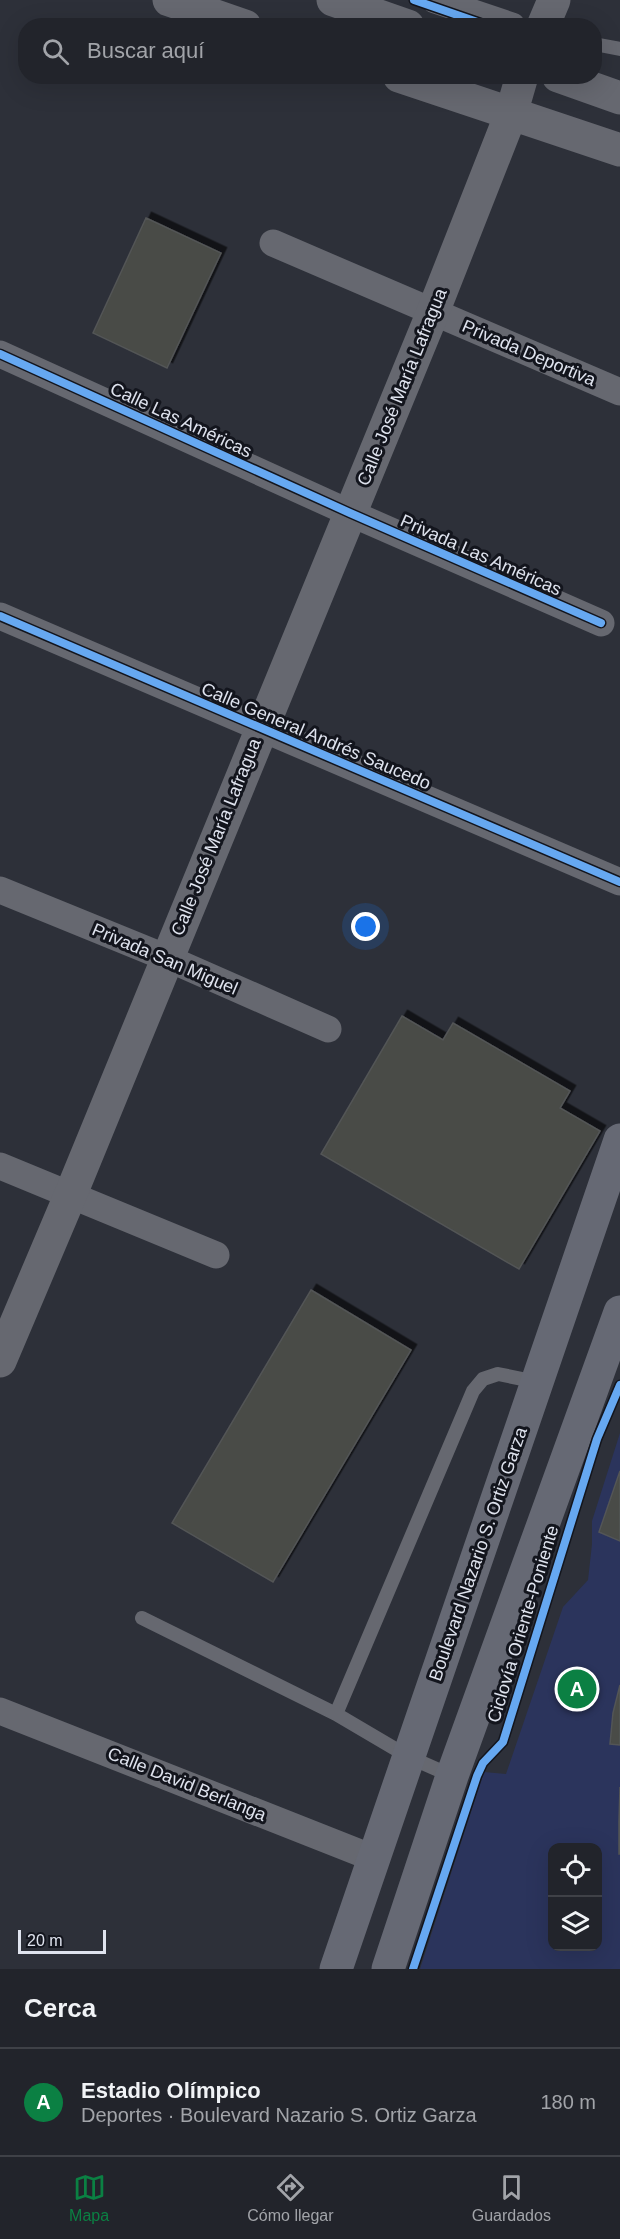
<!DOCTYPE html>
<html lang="es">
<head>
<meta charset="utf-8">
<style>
	body { margin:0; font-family:Helvetica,sans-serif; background:#2e3037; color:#f1f3f6 }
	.controls { position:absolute; right:18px; bottom:18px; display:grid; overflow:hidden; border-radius:12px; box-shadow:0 6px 24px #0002 }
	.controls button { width:54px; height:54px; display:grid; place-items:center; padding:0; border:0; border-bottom:2px solid #3f4147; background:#22242b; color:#f1f3f6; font:30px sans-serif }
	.scale { position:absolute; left:18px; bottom:15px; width:88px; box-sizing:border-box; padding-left:6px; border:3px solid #dfe3ee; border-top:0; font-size:16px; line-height:21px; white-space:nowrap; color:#dfe3ee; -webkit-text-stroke:4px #13151d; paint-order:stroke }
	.you { position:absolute; left:366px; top:927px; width:21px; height:21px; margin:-15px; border:4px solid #fff; border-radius:50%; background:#1a73e8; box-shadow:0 0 0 9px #1a73e833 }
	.badge { display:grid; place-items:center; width:39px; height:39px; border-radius:50%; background:#0b8043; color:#fff; font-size:20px; font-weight:700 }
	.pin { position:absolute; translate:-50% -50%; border:3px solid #fff; box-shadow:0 2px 6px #0006 }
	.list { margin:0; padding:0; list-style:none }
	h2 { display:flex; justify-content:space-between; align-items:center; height:78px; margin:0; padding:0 24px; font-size:26px }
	h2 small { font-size:20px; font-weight:400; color:#a2a4a9 }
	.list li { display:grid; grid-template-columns:39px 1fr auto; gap:18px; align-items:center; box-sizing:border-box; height:108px; padding:0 24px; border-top:2px solid #3f4147 }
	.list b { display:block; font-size:22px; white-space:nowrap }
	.list p { margin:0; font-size:20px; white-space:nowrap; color:#a2a4a9 }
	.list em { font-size:20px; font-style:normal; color:#a2a4a9 }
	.icon { flex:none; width:33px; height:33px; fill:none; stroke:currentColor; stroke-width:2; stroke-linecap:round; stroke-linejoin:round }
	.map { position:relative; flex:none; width:620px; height:1969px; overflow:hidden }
	.search { position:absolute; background:#22242b; box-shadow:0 6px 24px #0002; left:18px; right:18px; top:18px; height:66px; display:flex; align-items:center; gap:15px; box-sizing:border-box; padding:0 21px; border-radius:24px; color:#a2a4a9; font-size:22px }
	.sheet { height:186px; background:#22242b }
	nav { display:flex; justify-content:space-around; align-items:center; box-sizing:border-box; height:84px; border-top:2px solid #3f4147; background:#22242b; font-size:16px; color:#a2a4a9 }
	nav a { display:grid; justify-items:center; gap:3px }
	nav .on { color:#0b8043 }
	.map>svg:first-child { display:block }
</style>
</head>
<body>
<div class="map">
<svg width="620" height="1969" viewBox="0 0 620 1969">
	<defs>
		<filter id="shadow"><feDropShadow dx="5.5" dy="-5.5" stdDeviation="0" flood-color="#0009"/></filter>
	</defs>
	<rect width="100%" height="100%" fill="#2d3039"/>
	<!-- green -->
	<path fill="#2b345c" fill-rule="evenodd" d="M620 1433V1969H420L484 1772 506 1774 563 1607 588 1580 592 1544V1521ZM552 1848H598V1946H552Z"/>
	<!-- building -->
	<path fill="#484b46" stroke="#535556" stroke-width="1.5" filter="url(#shadow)" d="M146 218 221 253 167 368 93 333Z
		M402 1016 443 1040 453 1023 570 1091 560 1108 600 1131 519 1269 321 1154Z
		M311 1290 411 1350 273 1582 172 1523Z
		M620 1471V1541L599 1532Z
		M620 1685V1745L610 1744 613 1713Z
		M620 1787V1854H619V1822Z"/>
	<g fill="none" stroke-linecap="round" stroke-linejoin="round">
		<!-- lane -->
		<path stroke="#666870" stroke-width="14" d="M594 44 620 49
			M142 1618 336 1714 409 1757 452 1776
			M336 1714 473 1391 483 1379 498 1374 537 1382"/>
		<!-- street -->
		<path stroke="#666870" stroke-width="27" d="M435 0 512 26
			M273 243 620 392
			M0 354 350 513 601 623
			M0 616 620 882
			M0 890 167 958 328 1029
			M0 1166 216 1255
			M0 1711 373 1858"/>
		<!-- secondary -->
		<path stroke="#666870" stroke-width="33" d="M169 0 245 26
			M333 0 408 26
			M543 26 554 0
			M399 76 620 150
			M558 76 620 98
			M0 1361 70 1196 433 312 511 114 522 76"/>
		<!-- primary -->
		<path stroke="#666974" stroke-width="33" d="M336 1969 620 1140
			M388 1969 452 1776 620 1312"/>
		<!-- cycleway casing -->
		<g stroke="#13151d" stroke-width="11">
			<path id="cycleway" d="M414 0 489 26
				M0 354 350 513 601 623
				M0 616 620 882
				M413 1969 477 1776 483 1763 503 1742 597 1439 620 1385"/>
		</g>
		<!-- cycleway -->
		<use href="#cycleway" stroke="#66a8f1" stroke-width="8"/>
	</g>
	<g text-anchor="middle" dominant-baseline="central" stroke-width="6" stroke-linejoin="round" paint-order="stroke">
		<!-- street labels -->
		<g font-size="18" fill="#dfe3ee" stroke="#13151d">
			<text transform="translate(529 353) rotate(23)">Privada Deportiva</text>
			<text transform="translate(402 387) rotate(-68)">Calle José María Lafragua</text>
			<text transform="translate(181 420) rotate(25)">Calle Las Américas</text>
			<text transform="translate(481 555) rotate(24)">Privada Las Américas</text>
			<text transform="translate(316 736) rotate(23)">Calle General Andrés Saucedo</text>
			<text transform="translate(216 837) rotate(-68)">Calle José María Lafragua</text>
			<text transform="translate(165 959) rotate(23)">Privada San Miguel</text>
			<text transform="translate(478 1554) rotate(-71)">Boulevard Nazario S. Ortiz Garza</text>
			<text transform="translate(523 1624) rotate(-73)">Ciclovía Oriente-Poniente</text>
			<text transform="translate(187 1784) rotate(22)">Calle David Berlanga</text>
		</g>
	</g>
</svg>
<div class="controls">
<button><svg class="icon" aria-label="locate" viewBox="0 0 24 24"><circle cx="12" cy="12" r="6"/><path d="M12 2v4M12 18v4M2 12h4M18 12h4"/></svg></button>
<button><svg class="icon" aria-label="layers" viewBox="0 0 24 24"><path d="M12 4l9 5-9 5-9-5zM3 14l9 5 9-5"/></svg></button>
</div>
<div class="scale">20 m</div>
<div class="you"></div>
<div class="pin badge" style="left:577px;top:1689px">A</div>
<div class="search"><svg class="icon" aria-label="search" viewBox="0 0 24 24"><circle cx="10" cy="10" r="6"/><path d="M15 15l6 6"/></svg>Buscar aquí</div>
</div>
<section class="sheet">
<h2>Cerca<small></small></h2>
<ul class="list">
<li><span class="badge">A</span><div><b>Estadio Olímpico</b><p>Deportes · Boulevard Nazario S. Ortiz Garza</p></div><em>180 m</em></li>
</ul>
</section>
<nav>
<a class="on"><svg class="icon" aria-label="map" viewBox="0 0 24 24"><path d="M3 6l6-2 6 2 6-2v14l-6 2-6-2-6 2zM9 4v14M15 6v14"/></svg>Mapa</a>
<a><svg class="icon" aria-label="directions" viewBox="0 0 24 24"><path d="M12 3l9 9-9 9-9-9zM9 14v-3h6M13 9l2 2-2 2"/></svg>Cómo llegar</a>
<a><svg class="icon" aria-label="saved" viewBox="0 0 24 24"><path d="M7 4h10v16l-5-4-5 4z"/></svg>Guardados</a>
</nav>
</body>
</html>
